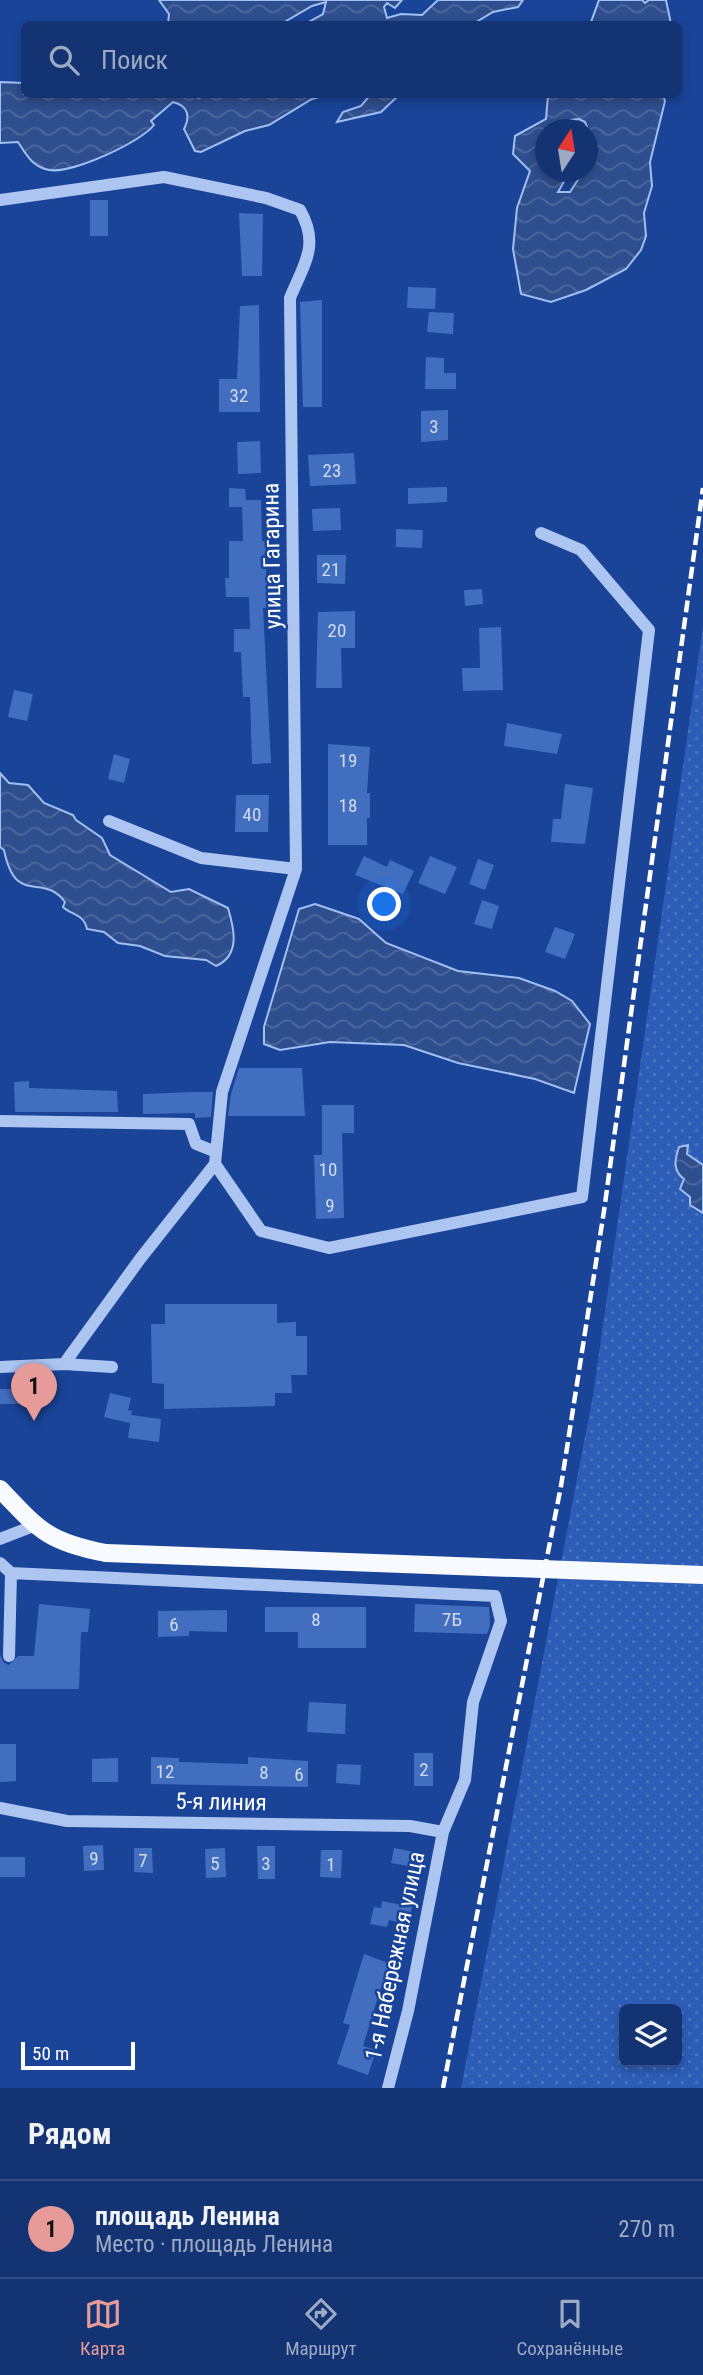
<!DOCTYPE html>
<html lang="ru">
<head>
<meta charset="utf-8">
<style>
	body { margin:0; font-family:"Roboto Condensed",sans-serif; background:#203f7a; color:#f1f3f6 }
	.controls { position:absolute; right:21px; bottom:21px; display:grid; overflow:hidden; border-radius:10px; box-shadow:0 4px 10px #0003 }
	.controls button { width:63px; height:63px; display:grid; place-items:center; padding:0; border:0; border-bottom:2px solid #324e84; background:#133372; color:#f1f3f6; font:35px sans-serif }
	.compass { position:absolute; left:535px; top:119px; width:63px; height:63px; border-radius:50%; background:#133372; box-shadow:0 4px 10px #0003; rotate:12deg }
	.scale { position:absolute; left:21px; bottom:18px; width:114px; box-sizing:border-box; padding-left:7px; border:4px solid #fff; border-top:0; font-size:19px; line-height:24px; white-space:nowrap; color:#fff; -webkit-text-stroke:5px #194498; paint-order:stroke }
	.you { position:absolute; left:385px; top:905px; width:24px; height:24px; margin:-18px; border:5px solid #fff; border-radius:50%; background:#1a73e8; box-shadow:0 0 0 10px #1a73e833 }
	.badge { display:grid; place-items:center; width:46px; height:46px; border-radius:50%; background:#e69b98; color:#111; font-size:23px; font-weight:700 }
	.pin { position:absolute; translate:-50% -58px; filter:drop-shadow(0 2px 4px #0008) }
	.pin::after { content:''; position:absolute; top:37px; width:24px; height:21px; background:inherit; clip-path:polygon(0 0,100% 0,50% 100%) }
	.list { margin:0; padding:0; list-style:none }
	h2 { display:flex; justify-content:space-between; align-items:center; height:91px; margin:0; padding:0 28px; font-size:30px }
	h2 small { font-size:23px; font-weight:400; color:#9daac4 }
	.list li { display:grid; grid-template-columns:46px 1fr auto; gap:21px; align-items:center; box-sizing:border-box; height:98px; padding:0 28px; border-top:2px solid #324e84 }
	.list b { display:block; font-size:26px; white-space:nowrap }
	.list p { margin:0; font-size:23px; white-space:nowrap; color:#9daac4 }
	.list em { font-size:23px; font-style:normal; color:#9daac4 }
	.icon { flex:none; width:38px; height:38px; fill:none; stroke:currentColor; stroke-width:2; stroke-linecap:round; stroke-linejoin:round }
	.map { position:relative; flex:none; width:703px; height:2088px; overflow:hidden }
	.search { position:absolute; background:#133372; box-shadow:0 4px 10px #0003; left:21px; right:21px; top:21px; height:77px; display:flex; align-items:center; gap:18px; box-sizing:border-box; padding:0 24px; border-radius:10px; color:#9daac4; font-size:26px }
	.sheet { height:189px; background:#133372 }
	nav { display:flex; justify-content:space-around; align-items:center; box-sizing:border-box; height:98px; border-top:2px solid #324e84; background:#133372; font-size:19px; color:#9daac4 }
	nav a { display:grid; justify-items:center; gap:4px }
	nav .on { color:#e69b98 }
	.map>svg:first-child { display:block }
</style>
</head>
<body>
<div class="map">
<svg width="703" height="2088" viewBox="0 0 703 2088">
	<defs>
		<pattern id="grass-dots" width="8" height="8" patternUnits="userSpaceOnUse" patternTransform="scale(1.75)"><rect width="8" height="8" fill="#2d5db6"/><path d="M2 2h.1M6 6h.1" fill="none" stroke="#4c75c1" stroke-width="1.8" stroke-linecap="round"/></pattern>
		<pattern id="water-waves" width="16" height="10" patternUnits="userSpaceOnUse" patternTransform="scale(1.75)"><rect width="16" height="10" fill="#2f4e8d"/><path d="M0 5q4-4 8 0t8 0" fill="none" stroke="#4e699e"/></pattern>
	</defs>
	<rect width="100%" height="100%" fill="#194498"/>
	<!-- grass -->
	<path fill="url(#grass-dots)" fill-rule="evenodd" d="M703 626V2088H461L593 1395ZM624 2009H677V2062H624Z"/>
	<!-- water -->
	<path fill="url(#water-waves)" stroke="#a0bff3" stroke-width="2" fill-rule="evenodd" d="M159 0H402L395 8 387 3 384 7 387 18 401 14 422 15 438 0H523L518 7 493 12 473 24H305L323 14 326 2 312 6 281 24H168L169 14Z
		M599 0H642L645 3 649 0H666L671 24H575L591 22Z
		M0 82 24 83V94H194L198 98 214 94 326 95 312 99 269 125 245 131 201 152 195 151 184 129C190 117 189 106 173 102L151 121 154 125C141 142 72 174 49 170 32 167 26 154 18 142L0 143Z
		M371 94 399 95 381 112 337 122 343 112 361 106Z
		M548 95H663L665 101 650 162 652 186 644 213 646 236 641 250 626 269 586 290 551 302 521 294 513 249 517 208 530 171 513 154 515 136 546 119ZM579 119 585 122 588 130V172H583L570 192H558L566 178 562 172H546V130L565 129 570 120Z
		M0 773 9 783 28 785 44 803 73 815 76 820 102 838 110 855 171 892 189 889 228 908C234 928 241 955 216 966L206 960 165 956 140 946 118 943 104 932 87 929C84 914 71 915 63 907L65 902C42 871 16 908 4 850L0 847Z
		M315 904 359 919 386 943 458 971 519 978 555 991 572 1001 590 1024 574 1093 535 1079 458 1063 404 1045 330 1042 280 1050 264 1044V1027L299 909Z
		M688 1145 687 1154 703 1165V1213L690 1205V1197L680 1189 684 1179C672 1170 675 1159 679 1147Z"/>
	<!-- building -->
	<path fill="#426ec0" d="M90 200H108V236H90Z
		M239 213 263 214 262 276H242Z
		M408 287 436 288 435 309 407 308Z
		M322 300V407H303L300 302Z
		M259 305 260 412H219V379H237L240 306Z
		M429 312 454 313 453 334 427 332Z
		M426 357 444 358V373H456V389H425Z
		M448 410V440L421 442V411Z
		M260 441 261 473 238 474 237 442Z
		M354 453 356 484 310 486 308 455Z
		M447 487V502L408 504V488Z
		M229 488 245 489 246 500H261L262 541H266V578H269L270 608H263L271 763 252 764 250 697H243L241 652H234V629H250L249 597H226L225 578H229V541H243L242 507H229Z
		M340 508 341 530 313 531 312 509Z
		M396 529 423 530 422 548 396 547Z
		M317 555H346L345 584 317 583Z
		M482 589 483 604 465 606 464 590Z
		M355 611V648H341L342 688H316L318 612Z
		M501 627 503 690 463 691 462 668H480L479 628Z
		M14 690 33 694 27 721 8 717Z
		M507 723 562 734 557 754 504 746Z
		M328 744 370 747 367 793H370V818H367V845H328Z
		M114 754 130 759 124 783 108 779Z
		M565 784 593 788 585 844 551 842 553 819H561Z
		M236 795H269L268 832H235Z
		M364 856 387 867 390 860 414 871 403 894 355 875Z
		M430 856 457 867 445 894 418 883Z
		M478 859 494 865 485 890 469 884Z
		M482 900 499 906 492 929 474 924Z
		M555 927 575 934 565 959 545 952Z
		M239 1068H302L305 1116H228L231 1094Z
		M29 1081V1088L117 1091 118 1112H15L14 1082Z
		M195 1092H213L211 1117 195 1118V1113L143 1114V1094Z
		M322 1105H354V1133H342L344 1218 316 1219 314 1155H322Z
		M165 1304H277V1323L296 1322V1336H307V1375H291L292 1393H275V1406L164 1409V1384L152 1383 151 1324H165Z
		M0 1389H44V1404H0Z
		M110 1393 131 1398 128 1410 132 1411 131 1415 161 1419 159 1442 128 1438 131 1417 130 1423 104 1417Z
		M39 1604 90 1609 88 1632H81L79 1689H0V1655L4 1663 9 1665 18 1656H34Z
		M415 1604 489 1607 490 1626 487 1634 414 1632Z
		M265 1607H366V1648H298V1632H265Z
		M227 1610V1632L189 1631V1636L158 1637V1611Z
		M309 1702 346 1704 345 1734 307 1732Z
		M0 1744H16V1781L0 1782Z
		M414 1753H433V1786H414Z
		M151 1757 179 1758V1762L248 1764V1757L308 1761V1787L151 1784Z
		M118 1758V1782H92V1759Z
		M337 1764 361 1765 360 1785 336 1783Z
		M103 1845 104 1870 84 1871 83 1846Z
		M257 1846H275V1879H258Z
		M134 1848H152L153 1873 134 1872Z
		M225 1848 226 1877 206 1878 205 1849Z
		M394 1848 424 1854 419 1877 406 1874 408 1866 391 1863Z
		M321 1850H342L341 1878 320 1877Z
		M0 1857H25V1877H0Z
		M382 1901 412 1907 408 1924 389 1920 387 1927 370 1924 374 1907 381 1908Z
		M364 1954 396 1966 388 1990 381 1987 363 2046 376 2050 368 2075 337 2064 350 2025 343 2023Z"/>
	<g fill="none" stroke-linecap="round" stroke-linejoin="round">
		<!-- minor -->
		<path stroke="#adc5f1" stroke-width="12" d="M0 200 164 177 266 198 300 210C320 245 304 264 290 298L296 869 222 1092 215 1164 140 1259 64 1364 0 1367
			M109 821 201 858 296 869
			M0 1121 189 1124 196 1144 216 1152
			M215 1164 261 1231 329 1248 582 1197 649 630 581 550 541 533
			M64 1364 112 1367
			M0 1539 36 1525
			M0 1563 11 1573 9 1656
			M11 1573 495 1596 501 1621 473 1702 465 1780 443 1832 408 2011 388 2088
			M0 1808 67 1821 410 1826 443 1832"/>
		<!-- major -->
		<path stroke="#f7faff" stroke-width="18" d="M0 1489C39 1530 48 1542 106 1553"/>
		<!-- rail -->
		<path stroke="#fff" stroke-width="4.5" stroke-dasharray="12 5" stroke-linecap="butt" d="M443 2088 561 1486 604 1211 703 488"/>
		<!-- major-bridge -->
		<path stroke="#f7faff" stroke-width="18" d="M106 1553 703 1575"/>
	</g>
	<g text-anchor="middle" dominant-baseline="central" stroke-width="5" stroke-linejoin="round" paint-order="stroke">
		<!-- number labels -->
		<g font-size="19" fill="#d0dbef">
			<text x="239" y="395">32</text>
			<text x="434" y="426">3</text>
			<text x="332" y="470">23</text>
			<text x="331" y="569">21</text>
			<text x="337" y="630">20</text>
			<text x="348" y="760">19</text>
			<text x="348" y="805">18</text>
			<text x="252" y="814">40</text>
			<text x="328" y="1169">10</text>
			<text x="330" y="1205">9</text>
			<text x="316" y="1619">8</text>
			<text x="452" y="1619">7Б</text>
			<text x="174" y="1624">6</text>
			<text x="424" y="1769">2</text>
			<text x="165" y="1771">12</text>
			<text x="264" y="1772">8</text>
			<text x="299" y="1774">6</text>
			<text x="94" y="1858">9</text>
			<text x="143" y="1860">7</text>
			<text x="215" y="1863">5</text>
			<text x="266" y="1863">3</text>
			<text x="331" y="1864">1</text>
		</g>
		<!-- street labels -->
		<g font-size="23" fill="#fff" stroke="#194498">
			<text transform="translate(272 556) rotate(-91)">улица Гагарина</text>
			<text transform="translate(221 1802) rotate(1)">5-я линия</text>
			<text transform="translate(395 1956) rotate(-78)">1-я Набережная улица</text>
		</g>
	</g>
</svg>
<div class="controls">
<button><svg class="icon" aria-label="layers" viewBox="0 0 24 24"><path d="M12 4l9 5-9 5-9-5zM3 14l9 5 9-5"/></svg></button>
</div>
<svg class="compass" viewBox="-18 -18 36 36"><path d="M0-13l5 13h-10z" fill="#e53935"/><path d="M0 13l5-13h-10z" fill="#9daac4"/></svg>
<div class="scale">50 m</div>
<div class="you"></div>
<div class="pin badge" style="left:34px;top:1421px">1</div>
<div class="search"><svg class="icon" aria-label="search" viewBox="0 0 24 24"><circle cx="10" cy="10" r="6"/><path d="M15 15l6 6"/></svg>Поиск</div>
</div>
<section class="sheet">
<h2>Рядом<small></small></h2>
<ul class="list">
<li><span class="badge">1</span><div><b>площадь Ленина</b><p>Место · площадь Ленина</p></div><em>270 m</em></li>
</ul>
</section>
<nav>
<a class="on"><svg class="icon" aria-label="map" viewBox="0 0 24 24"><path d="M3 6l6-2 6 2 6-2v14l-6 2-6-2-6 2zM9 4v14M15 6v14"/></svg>Карта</a>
<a><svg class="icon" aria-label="directions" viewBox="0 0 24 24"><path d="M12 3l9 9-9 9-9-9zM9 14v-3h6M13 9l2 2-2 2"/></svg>Маршрут</a>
<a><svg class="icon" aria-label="saved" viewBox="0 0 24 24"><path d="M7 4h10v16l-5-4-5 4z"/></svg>Сохранённые</a>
</nav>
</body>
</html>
